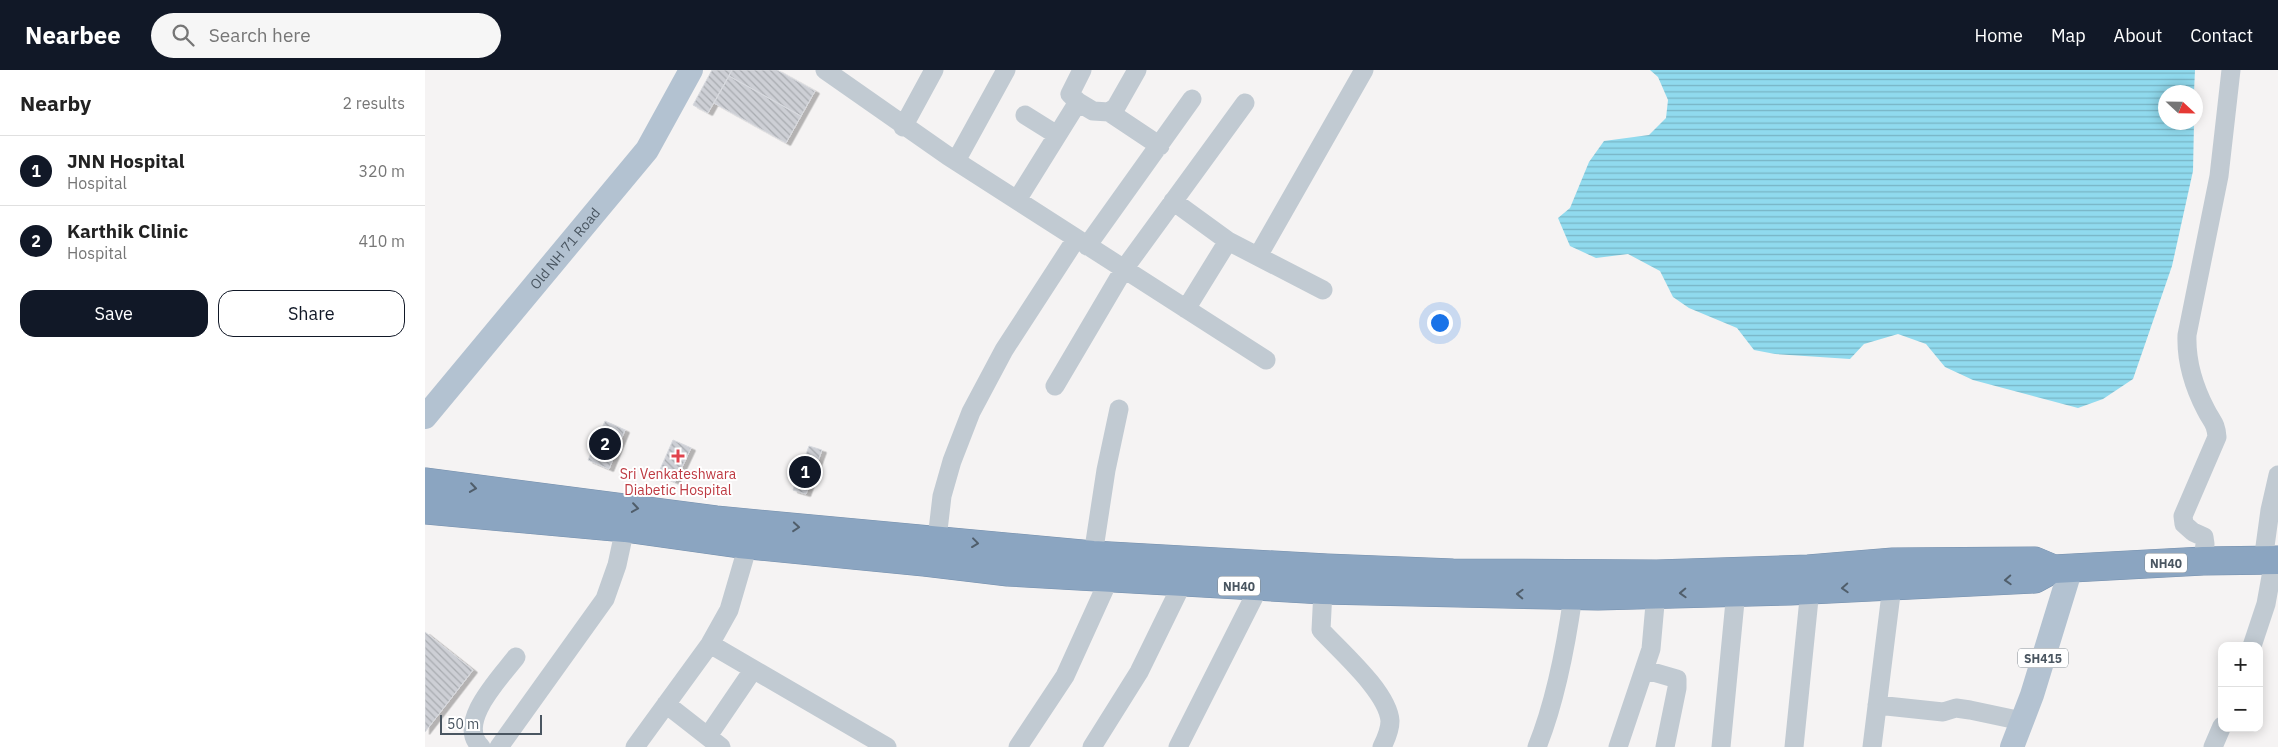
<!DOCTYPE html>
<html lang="en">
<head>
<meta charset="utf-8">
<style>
	body { margin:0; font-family:"IBM Plex Sans",sans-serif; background:#f6f6f6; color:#222 }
	.controls { position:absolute; right:15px; bottom:15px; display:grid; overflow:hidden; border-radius:10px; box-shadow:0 2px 12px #0003 }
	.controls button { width:45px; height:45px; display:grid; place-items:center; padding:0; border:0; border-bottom:1px solid #e0e0e0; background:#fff; color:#222; font:25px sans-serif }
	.compass { position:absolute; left:1733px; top:15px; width:45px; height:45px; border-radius:50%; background:#fff; box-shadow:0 2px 12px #0003; rotate:112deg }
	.scale { position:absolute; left:15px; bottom:12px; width:102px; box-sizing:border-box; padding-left:5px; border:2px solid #4a5661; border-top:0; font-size:14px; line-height:18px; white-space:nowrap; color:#4a5661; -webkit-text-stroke:4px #fff; paint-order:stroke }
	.you { position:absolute; left:1014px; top:252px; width:18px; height:18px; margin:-12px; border:4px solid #fff; border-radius:50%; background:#1a73e8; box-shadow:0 0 0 8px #1a73e833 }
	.badge { display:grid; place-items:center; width:32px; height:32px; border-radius:50%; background:#111827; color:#fff; font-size:16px; font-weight:700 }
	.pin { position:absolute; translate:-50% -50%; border:2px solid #fff; box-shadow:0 1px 5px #0006 }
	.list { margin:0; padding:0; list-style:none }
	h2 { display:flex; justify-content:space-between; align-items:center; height:65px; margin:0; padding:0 20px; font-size:21px }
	h2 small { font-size:16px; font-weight:400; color:#767676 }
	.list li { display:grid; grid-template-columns:32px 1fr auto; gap:15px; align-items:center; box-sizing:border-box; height:70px; padding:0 20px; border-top:1px solid #e0e0e0 }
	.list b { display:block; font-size:19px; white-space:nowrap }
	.list p { margin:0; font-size:16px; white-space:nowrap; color:#767676 }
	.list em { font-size:16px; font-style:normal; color:#767676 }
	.actions { display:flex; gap:10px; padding:15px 20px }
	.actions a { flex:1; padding:11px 0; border:1px solid #111827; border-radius:15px; text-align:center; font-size:18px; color:#111827 }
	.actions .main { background:#111827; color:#fff }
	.icon { flex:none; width:28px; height:28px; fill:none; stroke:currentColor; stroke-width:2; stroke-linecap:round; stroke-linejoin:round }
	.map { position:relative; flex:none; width:1853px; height:677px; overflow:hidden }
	header { display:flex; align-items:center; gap:30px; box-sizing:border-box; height:70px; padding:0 25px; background:#111827; color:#fff }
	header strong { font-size:24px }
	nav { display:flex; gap:28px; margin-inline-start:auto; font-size:18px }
	.search { width:350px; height:45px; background:#f6f6f6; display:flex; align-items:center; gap:12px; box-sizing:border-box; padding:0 18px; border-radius:28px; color:#767676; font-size:19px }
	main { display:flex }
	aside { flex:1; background:#fff }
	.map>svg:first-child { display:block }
</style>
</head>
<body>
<header>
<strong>Nearbee</strong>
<div class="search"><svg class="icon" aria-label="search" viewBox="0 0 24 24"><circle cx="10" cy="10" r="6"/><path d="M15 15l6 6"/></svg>Search here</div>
<nav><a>Home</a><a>Map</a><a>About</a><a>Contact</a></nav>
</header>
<main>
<aside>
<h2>Nearby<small>2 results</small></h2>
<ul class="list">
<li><span class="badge">1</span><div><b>JNN Hospital</b><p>Hospital</p></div><em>320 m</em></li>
<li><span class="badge">2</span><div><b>Karthik Clinic</b><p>Hospital</p></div><em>410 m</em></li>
</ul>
<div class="actions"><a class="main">Save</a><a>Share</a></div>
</aside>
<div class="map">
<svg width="1853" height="677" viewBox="0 0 1853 677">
	<defs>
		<pattern id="water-rules" width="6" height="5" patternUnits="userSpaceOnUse" patternTransform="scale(1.25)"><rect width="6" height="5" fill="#90daee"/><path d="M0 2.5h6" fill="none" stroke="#78b4c4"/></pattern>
		<pattern id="building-back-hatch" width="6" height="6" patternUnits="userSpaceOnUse" patternTransform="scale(1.25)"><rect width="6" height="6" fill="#cdcfd5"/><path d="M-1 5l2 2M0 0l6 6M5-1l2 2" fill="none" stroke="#a8abb0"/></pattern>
		<filter id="shadow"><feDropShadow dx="4.5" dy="2.5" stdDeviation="0" flood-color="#0004"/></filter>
	</defs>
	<rect width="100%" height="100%" fill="#f5f3f3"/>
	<!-- water -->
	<path fill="url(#water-rules)" d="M1225 0H1770L1769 22H1740V52L1769 53 1768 101 1747 196 1708 309 1678 329 1653 338 1548 310 1520 297 1501 274 1473 264 1439 274 1425 289 1350 284 1329 280 1312 258 1264 238 1248 227 1235 201 1203 184 1171 188 1145 176 1133 148 1145 138 1164 92 1179 71 1224 65 1241 48 1243 30 1233 7Z"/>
	<!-- building -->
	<path fill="url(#building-back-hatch)" stroke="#d7d9de" filter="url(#shadow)" d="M287 0H307L283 43 268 35Z
		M307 0H352L390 21 376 46 304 6Z
		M304 6 376 46 361 73 289 33Z
		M180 351 200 360 184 399 163 390Z
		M248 370 266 378 250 412 233 404Z
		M384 376 397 380 381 424 368 420Z
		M0 562 48 600 0 662Z"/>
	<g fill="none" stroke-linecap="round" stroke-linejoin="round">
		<!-- highway casing -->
		<g stroke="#7690ad" stroke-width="29">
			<path id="highway" d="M0 412 291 450 668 485 902 498 1028 503 1232 504 1383 499 1468 492 1610 491 1629 499 1778 491 1853 490
				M0 440 200 458 314 474 499 492 583 502 898 520 1173 526 1365 521 1610 509 1621 503"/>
		</g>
		<!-- minor -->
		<path stroke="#c1cad2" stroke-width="19" d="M400 0 523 86 841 290
			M653 32 668 41 684 42 691 37 712 0
			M684 42 735 76
			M600 45 632 65
			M478 57 509 0
			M531 91 581 0
			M592 130 653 32 645 24 657 0
			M748 131 803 171 898 220
			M662 176 767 29
			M833 186 939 0
			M761 239 803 171
			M630 316 699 199 820 33
			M512 469 517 426 527 391 546 342 579 280 651 169
			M668 485 681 400 694 339
			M1778 491 1780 474 1779 467 1768 462 1759 454 1758 446 1792 367C1791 353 1787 352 1781 340 1768 315 1761 292 1762 265L1794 106 1806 0
			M1838 491 1845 440 1853 405
			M898 520 896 560C915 581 963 622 965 651 965 660 961 669 957 677
			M285 574 462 677
			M1827 576 1841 534 1849 490
			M1221 600 1252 609V618L1240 677
			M241 634 296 677
			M1452 635 1518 642 1531 638 1545 640 1597 651
			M283 666 328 600
			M56 677C30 653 76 607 91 587
			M74 677 180 529 192 495 200 458
			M210 677 285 574 304 540 323 475
			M593 677 640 606 684 509
			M667 677 714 602 758 512
			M753 677 834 517
			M1112 677C1131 630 1141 576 1148 526
			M1193 677 1226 579 1231 523
			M1296 677 1311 521
			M1369 677 1385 519
			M1447 677 1467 516
			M1788 677 1797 656"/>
		<!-- major -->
		<g stroke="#b3c2d1" stroke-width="24">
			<path id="s1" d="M0 347 222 80 266 0"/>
			<path d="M1587 677 1607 625 1646 498"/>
		</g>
		<!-- highway -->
		<use href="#highway" stroke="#8ba5c1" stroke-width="28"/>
	</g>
	<!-- one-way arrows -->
	<defs><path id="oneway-chevron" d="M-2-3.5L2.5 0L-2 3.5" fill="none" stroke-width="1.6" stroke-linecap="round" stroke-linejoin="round" transform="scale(1.25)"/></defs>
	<g stroke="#505e6b">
		<use href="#oneway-chevron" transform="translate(48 418) rotate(8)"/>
		<use href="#oneway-chevron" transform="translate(210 438) rotate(8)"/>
		<use href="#oneway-chevron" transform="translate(371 457) rotate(5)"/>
		<use href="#oneway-chevron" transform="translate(550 473) rotate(7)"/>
		<use href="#oneway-chevron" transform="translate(1583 510) rotate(177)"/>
		<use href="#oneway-chevron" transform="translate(1420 518) rotate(177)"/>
		<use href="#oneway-chevron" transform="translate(1258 523) rotate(178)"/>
		<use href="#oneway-chevron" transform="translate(1095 524) rotate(-178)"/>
	</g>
	<!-- markers -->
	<path fill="#e0444e" stroke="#fff" stroke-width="2" d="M250.5 378.5h5v5h5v5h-5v5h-5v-5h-5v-5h5z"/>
	<g text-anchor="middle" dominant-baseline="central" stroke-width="4" stroke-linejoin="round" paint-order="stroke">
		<!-- shield labels -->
		<g fill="#fff" stroke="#808990" stroke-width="1">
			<rect x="1720" y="483.5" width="42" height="19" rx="4"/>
			<rect x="793" y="506.5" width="42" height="19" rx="4"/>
			<rect x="1593" y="578.5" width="50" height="19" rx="4"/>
		</g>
		<g font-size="12" font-weight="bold" fill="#4a5661">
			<text x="1741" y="493">NH40</text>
			<text x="814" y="516">NH40</text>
			<text x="1618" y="588">SH415</text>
		</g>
		<!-- street labels -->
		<g font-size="14" fill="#4a5661" stroke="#fff">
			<text stroke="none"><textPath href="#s1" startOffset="219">Old NH 71 Road</textPath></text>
		</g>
		<!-- health labels -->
		<g font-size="14" fill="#be3a42" stroke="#fff">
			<text x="253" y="404">Sri Venkateshwara<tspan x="253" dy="16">Diabetic Hospital</tspan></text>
		</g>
	</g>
</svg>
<div class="controls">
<button>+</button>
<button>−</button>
</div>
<svg class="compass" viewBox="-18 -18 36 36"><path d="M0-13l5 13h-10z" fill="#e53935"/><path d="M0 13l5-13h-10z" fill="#767676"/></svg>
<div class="scale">50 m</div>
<div class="you"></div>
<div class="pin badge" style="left:380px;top:402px">1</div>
<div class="pin badge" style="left:180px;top:374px">2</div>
</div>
</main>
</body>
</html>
